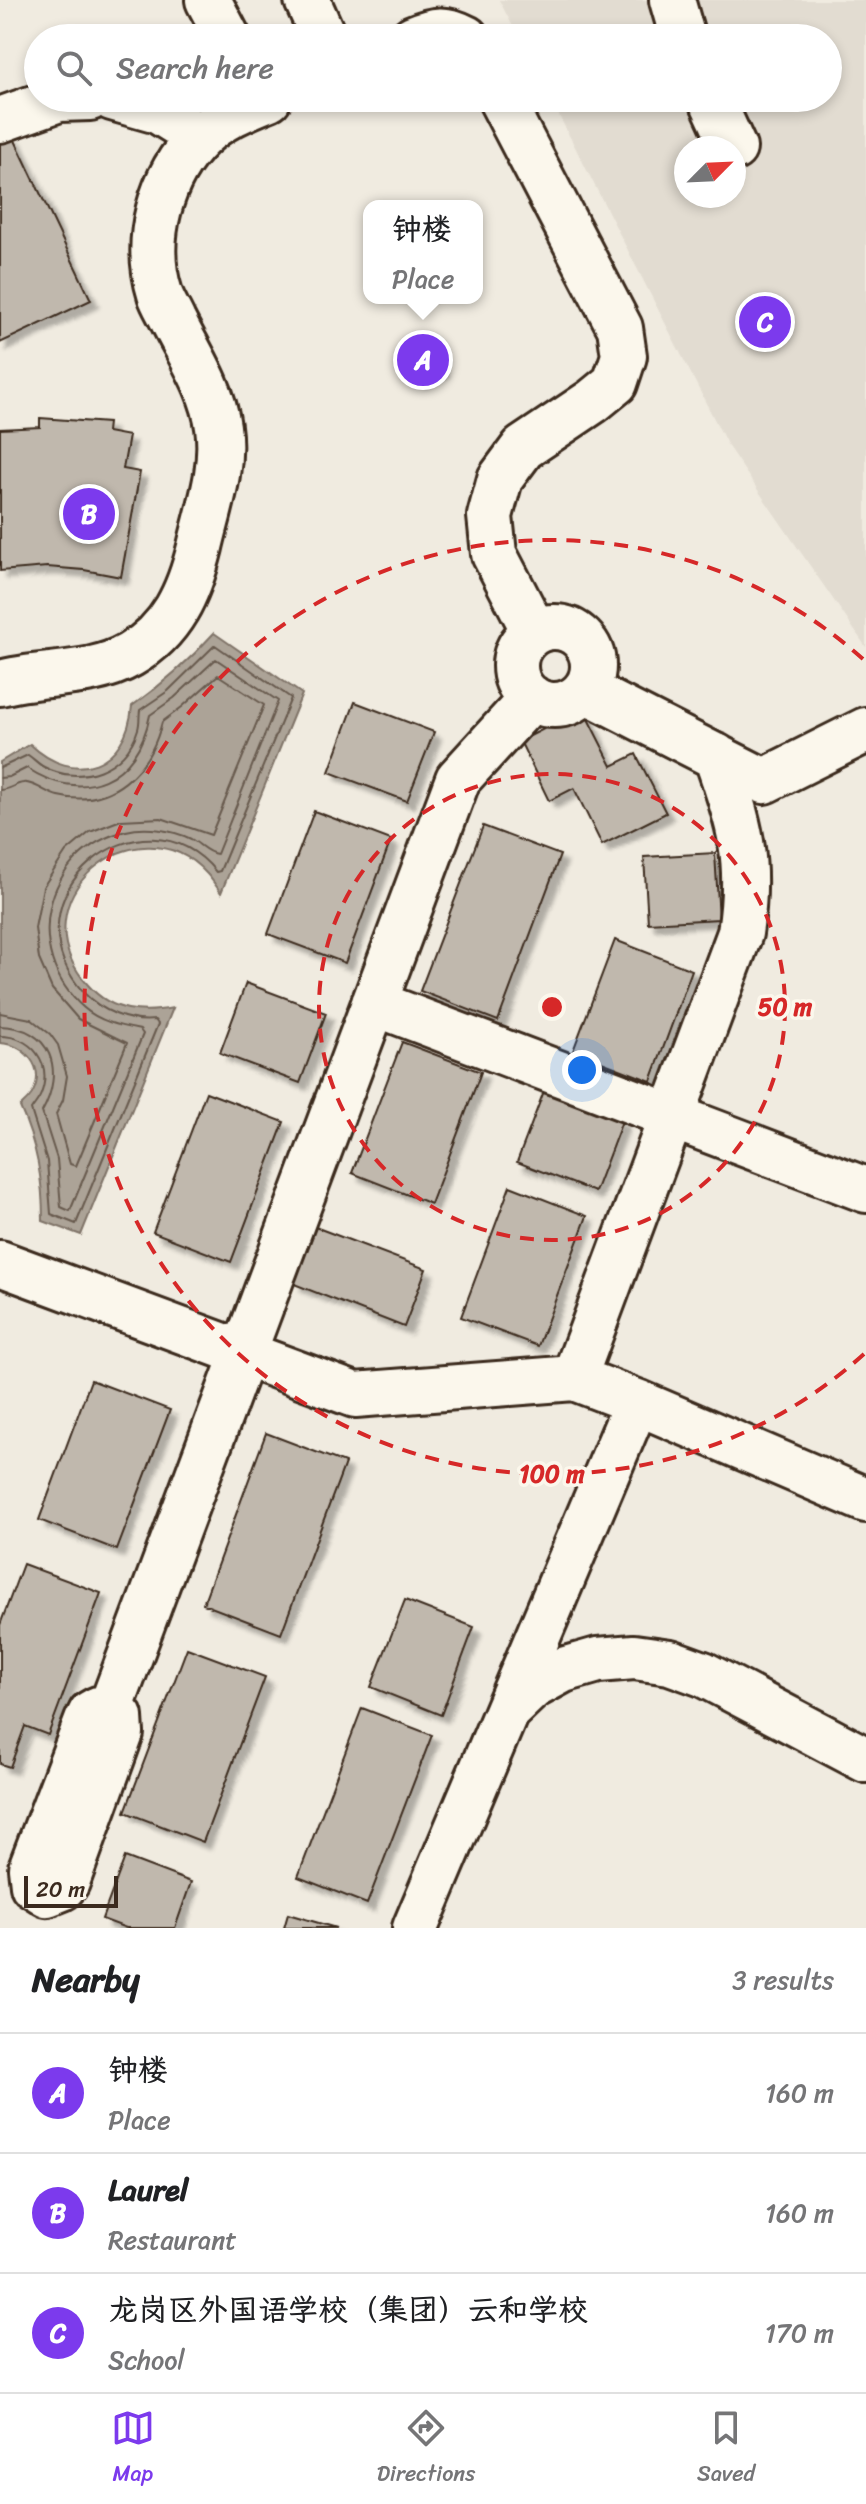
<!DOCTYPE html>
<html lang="en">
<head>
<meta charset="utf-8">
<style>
	body { margin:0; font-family:Sriracha,"LXGW WenKai TC",sans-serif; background:#f6f6f6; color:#202124 }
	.compass { position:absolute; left:674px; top:136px; width:72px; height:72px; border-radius:50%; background:#fff; box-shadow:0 4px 12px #0003; rotate:66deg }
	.scale { position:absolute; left:24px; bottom:20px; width:94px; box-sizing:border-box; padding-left:8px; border:4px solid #3b2a1e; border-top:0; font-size:22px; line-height:28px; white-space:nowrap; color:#3b2a1e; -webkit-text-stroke:6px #fbf7ec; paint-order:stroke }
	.you { position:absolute; left:582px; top:1070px; width:28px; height:28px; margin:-20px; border:6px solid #fff; border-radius:50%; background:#1a73e8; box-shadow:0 0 0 12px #1a73e833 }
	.badge { display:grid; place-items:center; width:52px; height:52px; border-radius:50%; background:#7c3aed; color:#fff; font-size:26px; font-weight:700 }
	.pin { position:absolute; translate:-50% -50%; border:4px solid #fff; box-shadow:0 2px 8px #0006 }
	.popup { position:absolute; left:363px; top:200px; width:120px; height:104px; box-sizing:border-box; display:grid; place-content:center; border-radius:16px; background:#fff; filter:drop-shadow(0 2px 6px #0005); font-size:26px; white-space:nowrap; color:#757577 }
	.popup b { font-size:30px; color:#202124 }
	.popup::after { content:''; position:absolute; left:50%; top:100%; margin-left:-16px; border:16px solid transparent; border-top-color:#fff }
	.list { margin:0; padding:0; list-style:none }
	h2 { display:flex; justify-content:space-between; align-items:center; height:104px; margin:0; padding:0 32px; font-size:34px }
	h2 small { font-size:26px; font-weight:400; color:#757577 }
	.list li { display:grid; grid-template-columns:52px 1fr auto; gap:24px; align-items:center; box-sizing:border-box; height:120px; padding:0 32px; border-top:2px solid #e0e0e0 }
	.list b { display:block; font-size:30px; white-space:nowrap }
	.list p { margin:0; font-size:26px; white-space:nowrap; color:#757577 }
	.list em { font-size:26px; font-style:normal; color:#757577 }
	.icon { flex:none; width:44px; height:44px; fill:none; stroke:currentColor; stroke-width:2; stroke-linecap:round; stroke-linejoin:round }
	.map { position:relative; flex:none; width:866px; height:1928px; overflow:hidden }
	.search { position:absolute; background:#fff; box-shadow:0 4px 12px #0003; left:24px; right:24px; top:24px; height:88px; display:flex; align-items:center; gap:20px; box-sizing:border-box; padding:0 28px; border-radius:44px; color:#757577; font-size:30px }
	.sheet { height:464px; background:#fff }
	nav { display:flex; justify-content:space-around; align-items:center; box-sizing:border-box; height:112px; border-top:2px solid #e0e0e0; background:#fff; font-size:22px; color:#757577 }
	nav a { display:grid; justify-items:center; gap:4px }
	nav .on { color:#7c3aed }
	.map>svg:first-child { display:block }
</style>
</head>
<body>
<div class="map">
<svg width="866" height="1928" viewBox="0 0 866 1928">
	<defs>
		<filter id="shadow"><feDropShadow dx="7" dy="7" stdDeviation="2" flood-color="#0004"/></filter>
	</defs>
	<rect width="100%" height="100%" fill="#f0ebe0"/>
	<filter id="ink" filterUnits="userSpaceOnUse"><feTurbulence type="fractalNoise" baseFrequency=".0125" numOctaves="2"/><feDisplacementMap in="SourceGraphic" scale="16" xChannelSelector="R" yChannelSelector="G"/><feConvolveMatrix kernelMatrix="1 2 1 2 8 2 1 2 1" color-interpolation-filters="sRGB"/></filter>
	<g filter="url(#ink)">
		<!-- built -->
		<path fill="#e2dcd1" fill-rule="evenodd" d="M499 0H866V647L729 448 550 98H828V38H519ZM686 148H734V196H686Z"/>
		<!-- water -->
		<path fill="#aca397" stroke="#7f7367" stroke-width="2" d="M214 633 302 694 221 893C216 886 212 879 206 873 138 797 11 901 89 986 112 1012 142 1014 173 1008L81 1235 43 1221C43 1180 37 1145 20 1107 24 1103 31 1097 33 1092 46 1066 24 1045 0 1043V762L30 744C75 787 127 766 132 706 163 684 189 661 214 633Z"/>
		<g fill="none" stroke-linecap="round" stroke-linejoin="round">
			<!-- shore -->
			<path stroke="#685a4e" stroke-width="2" d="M0 768 28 755C34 759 38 764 44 767 80 786 126 770 138 729 140 723 139 716 140 710L168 691 215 645 291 698 220 871 216 872C142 781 0 896 83 992 101 1011 129 1023 155 1020L158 1024 76 1224 51 1214 47 1161 31 1110C34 1105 39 1100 41 1094 53 1062 31 1036 0 1036
				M0 778 9 777 27 768C83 805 137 781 150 715L174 698 216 659 278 701 217 854C207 853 200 844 191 839 173 830 146 826 126 831 43 851 21 953 84 1008 100 1022 121 1026 140 1030L143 1034 70 1211 61 1207 57 1159 42 1112C65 1071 52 1027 0 1026
				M0 790C9 790 15 784 23 783 32 781 48 794 58 796 112 809 150 770 162 722L182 707 218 675 264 705 211 835 161 818 121 820 90 832 66 852 43 887 35 928 39 959 52 989 78 1019 127 1043 76 1166 70 1164 56 1114 63 1100 67 1076 58 1045 50 1034 31 1019 0 1013"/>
		</g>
		<!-- building -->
		<path fill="#c0b8ad" stroke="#3b2a1e" stroke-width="2" filter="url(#shadow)" d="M13 136 91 300 0 343V142Z
			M427 339 442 369 419 380 404 351Z
			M40 418 108 423 107 432 129 436 123 469 140 472 121 577 84 570 47 567 0 571V429L40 427Z
			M355 702 434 732 407 801 329 772Z
			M583 709 612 766 636 754 666 813 602 845 574 788 549 801 520 741Z
			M314 811 391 840 345 963 268 934Z
			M483 826 560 855 498 1021 420 991Z
			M715 853 719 919 648 923 644 857Z
			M615 940 692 970 651 1081 573 1051Z
			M246 983 326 1013 300 1083 220 1053Z
			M402 1042 481 1072 431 1204 352 1173Z
			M544 1091 622 1121 595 1192 517 1162Z
			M206 1092 284 1122 231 1262 153 1232Z
			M510 1186 587 1216 538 1346 461 1317Z
			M315 1227 426 1269 404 1327 294 1284Z
			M91 1380 170 1410 117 1550 39 1520Z
			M266 1433 345 1463 281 1634 203 1604Z
			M23 1564 101 1593 48 1735 25 1726 10 1767 0 1764V1625Z
			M405 1600 474 1627 441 1715 371 1687Z
			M187 1648 265 1677 203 1842 125 1812Z
			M362 1708 432 1735 367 1904 298 1877Z
			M125 1857 191 1882 175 1928H126L102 1919Z
			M288 1914 336 1928H284Z"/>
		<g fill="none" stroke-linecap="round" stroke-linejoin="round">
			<!-- minor casing -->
			<g stroke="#3b2a1e" stroke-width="50">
				<path id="minor" d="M208 0 228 38
					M307 0 324 38
					M672 0 683 38
					M413 38C434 29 446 27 466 38
					M112 98 158 111 200 137
					M500 98 620 328 624 356 615 383 593 401 523 448 500 479 490 516 494 554 534 631
					M711 98 734 148
					M0 120 59 99 90 98
					M515 666a39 39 0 1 1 78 0a39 39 0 1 1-78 0Z
					M0 683C43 671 90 678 130 655 172 631 189 592 200 547 209 508 224 467 218 427 213 389 190 355 173 321 169 312 163 303 160 294 143 240 160 176 200 137 220 118 244 108 269 98
					M585 690 764 781 866 730
					M374 1003 866 1190
					M0 1263 355 1395 574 1378 637 1402 866 1500
					M574 1378 740 933C751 861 740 823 716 756
					M98 1709 110 1710 120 1717 121 1733 67 1882 62 1888 47 1894 33 1885 31 1868 87 1721 91 1713Z
					M509 1709 532 1687 563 1670 598 1660 634 1657 670 1662 703 1674 866 1760
					M110 1710 458 779 532 698
					M415 1928 637 1402"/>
			</g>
			<!-- minor -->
			<use href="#minor" stroke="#fbf7ec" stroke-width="44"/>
		</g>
	</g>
	<!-- distance rings -->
	<g fill="none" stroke="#d62828" stroke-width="4" stroke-dasharray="14 10">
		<circle cx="552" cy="1007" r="233"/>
		<path d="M864 1354A467 467 0 1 1 864 660"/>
	</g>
	<circle cx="552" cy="1007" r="12" fill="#d62828" stroke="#fbf7ec" stroke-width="4"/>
	<g font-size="24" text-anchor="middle" font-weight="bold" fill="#d62828" stroke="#fbf7ec" stroke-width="7" stroke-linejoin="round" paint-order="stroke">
		<text x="785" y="1015">50 m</text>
		<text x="552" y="1482">100 m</text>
	</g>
</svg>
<svg class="compass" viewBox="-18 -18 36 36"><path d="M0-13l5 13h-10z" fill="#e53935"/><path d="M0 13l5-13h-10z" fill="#757577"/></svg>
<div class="scale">20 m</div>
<div class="you"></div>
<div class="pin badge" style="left:423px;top:360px">A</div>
<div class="popup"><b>钟楼</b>Place</div>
<div class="pin badge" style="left:89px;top:514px">B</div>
<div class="pin badge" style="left:765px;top:322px">C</div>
<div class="search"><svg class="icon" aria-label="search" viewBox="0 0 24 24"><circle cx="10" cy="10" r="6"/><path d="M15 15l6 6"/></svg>Search here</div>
</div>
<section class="sheet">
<h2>Nearby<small>3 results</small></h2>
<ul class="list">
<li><span class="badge">A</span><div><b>钟楼</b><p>Place</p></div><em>160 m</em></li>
<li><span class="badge">B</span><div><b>Laurel</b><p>Restaurant</p></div><em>160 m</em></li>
<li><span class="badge">C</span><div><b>龙岗区外国语学校（集团）云和学校</b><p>School</p></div><em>170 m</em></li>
</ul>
</section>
<nav>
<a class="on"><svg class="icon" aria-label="map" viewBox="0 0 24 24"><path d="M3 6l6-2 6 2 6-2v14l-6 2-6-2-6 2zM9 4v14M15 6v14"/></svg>Map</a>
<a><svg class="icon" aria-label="directions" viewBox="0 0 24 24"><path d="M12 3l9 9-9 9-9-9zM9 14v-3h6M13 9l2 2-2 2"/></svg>Directions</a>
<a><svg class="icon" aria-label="saved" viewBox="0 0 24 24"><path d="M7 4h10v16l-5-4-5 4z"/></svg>Saved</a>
</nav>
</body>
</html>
